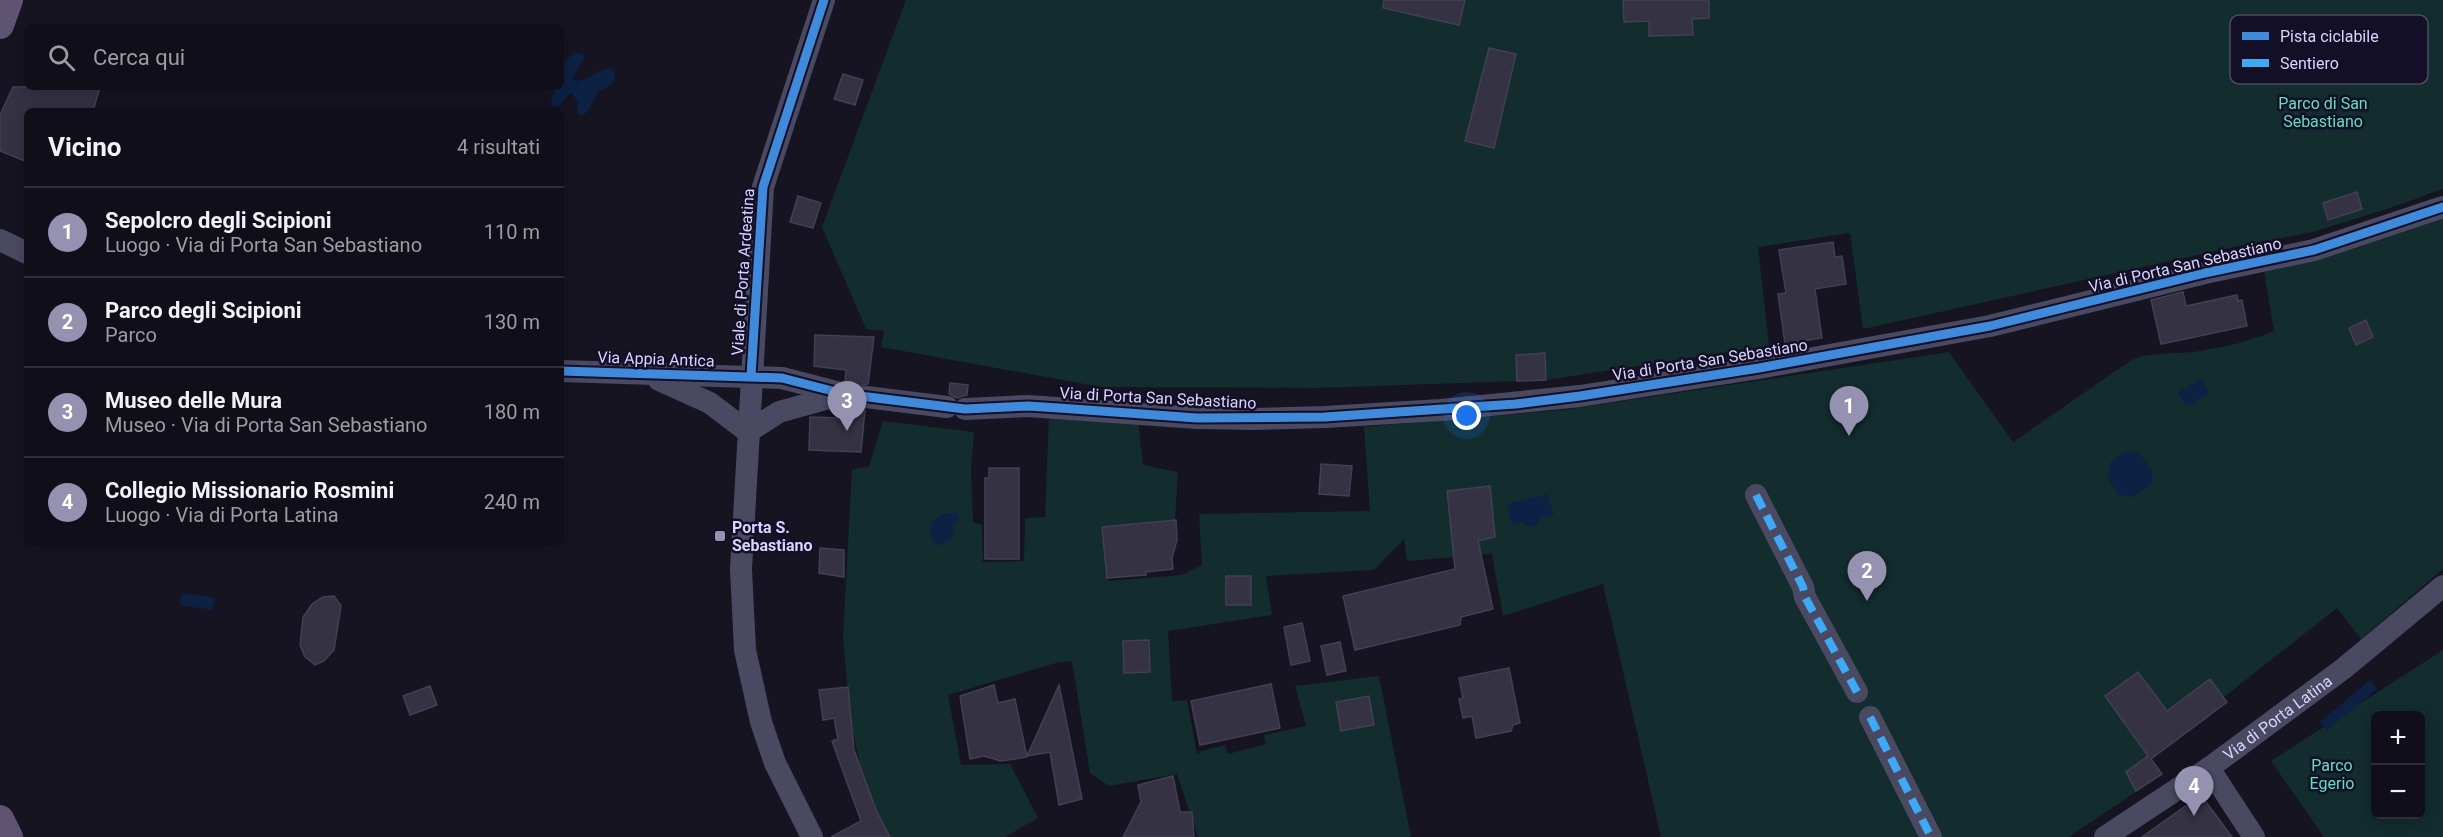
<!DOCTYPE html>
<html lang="it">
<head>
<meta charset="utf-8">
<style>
	body { margin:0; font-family:Roboto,sans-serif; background:#191822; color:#f1f3f6 }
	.controls { position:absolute; right:18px; bottom:18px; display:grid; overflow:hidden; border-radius:9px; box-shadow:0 3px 15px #0003 }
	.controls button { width:54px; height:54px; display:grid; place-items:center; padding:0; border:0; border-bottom:2px solid #302f38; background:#100f19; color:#f1f3f6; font:30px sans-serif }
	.you { position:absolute; left:1467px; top:416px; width:21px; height:21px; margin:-15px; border:4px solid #fff; border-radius:50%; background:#1a73e8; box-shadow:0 0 0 9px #1a73e833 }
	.badge { display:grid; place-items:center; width:39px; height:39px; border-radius:50%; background:#9591b1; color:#fff; font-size:20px; font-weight:700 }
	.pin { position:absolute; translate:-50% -50px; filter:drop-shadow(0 2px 3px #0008) }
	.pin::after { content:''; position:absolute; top:32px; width:21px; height:18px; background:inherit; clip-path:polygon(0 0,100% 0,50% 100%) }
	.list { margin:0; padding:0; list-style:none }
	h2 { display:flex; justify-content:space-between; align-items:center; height:78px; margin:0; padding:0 24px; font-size:26px }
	h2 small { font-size:20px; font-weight:400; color:#9c9ca2 }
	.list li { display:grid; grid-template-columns:39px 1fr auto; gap:18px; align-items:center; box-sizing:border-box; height:90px; padding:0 24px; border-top:2px solid #302f38 }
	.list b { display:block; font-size:22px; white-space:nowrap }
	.list p { margin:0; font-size:20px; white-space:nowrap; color:#9c9ca2 }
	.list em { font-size:20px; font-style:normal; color:#9c9ca2 }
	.icon { flex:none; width:33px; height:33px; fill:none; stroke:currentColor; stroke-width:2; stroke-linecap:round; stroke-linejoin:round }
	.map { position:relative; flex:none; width:2443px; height:837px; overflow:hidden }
	.search { position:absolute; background:#100f19; box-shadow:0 3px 15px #0003; left:24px; top:24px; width:540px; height:66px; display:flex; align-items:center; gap:15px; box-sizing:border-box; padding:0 21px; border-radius:9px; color:#9c9ca2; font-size:22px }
	.panel { position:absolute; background:#100f19; box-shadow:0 3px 15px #0003; left:24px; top:108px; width:540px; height:438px; border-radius:9px }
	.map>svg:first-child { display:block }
</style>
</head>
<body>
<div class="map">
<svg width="2443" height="837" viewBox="0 0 2443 837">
	<rect width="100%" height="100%" fill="#161421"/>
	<!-- green -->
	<path fill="#132c2d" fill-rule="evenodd" d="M906 0H2443V189L2390 208 2313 232 2229 248 1863 329 1850 233 1758 247 1769 346 1546 380 1318 388 1101 387 881 347 884 331 866 329 822 227Z
		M2443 218V569L2361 639 2337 608 2224 697 2210 680 2167 711 2138 672 2105 696 2162 774 2069 837H1661L1603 584 1503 616 1492 554 1407 561 1404 539 1374 570 1266 576 1272 615 1168 631 1172 701 1187 700 1197 754 1201 751 1225 745 1228 754 1266 744 1264 735 1306 726 1295 686 1379 676 1411 837H1198L1177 774 1109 786 1090 773 1072 661 1056 663 948 695 961 765 1010 764 1038 818 1005 837H890L876 810 861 770 850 716 843 638 852 469 869 467 883 421 974 432 971 469 973 522 982 525 983 562 1024 561 1025 518 1045 517 1049 415 1138 419 1143 465 1178 472 1175 520 1103 527 1108 581 1181 575 1202 565 1199 514 1370 511 1364 427 1563 410 1949 352 2013 442 2133 359C2152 352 2173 354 2193 352 2220 348 2249 342 2274 331L2264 272 2320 259Z
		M2443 650V837H2324L2271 761ZM2376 716H2420V814H2376Z"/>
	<!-- water -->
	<path fill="#0d2144" d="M575 52 583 54 585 58 572 79C583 86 593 70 610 68L614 72 615 78 611 85 598 92 588 111 582 116 577 114 578 102 572 93 568 95 558 107 552 105 551 99 557 87H561V64Z
		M2201 379 2209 394 2186 406 2178 392Z
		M2127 451 2139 453 2153 471 2151 484 2133 497 2119 495 2107 478 2110 463Z
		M1548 494 1554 515 1540 518 1538 525 1528 526 1523 522 1512 525 1507 504Z
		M953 513H957L959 521 953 524V540L947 541 942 545H935L930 533 932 521 941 515Z
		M182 593 215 598 212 610 180 605Z
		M2370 680 2377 689 2327 730 2320 722Z"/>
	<!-- building -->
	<path fill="#343243" stroke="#433f54" stroke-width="1.5" d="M1384 0H1465L1459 25 1383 8Z
		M1623 0H1709V18L1692 19 1693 35 1649 36V21L1624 22Z
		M1489 48 1516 54 1494 148 1465 141Z
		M843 74 863 80 855 105 834 99Z
		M13 87H100L93 111H27V162L0 151V115Z
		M2357 192 2362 209 2328 220 2323 203Z
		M798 196 821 203 813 228 790 222Z
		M1833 242 1835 257 1842 256 1846 284 1815 289 1822 338 1785 344 1778 294 1786 293 1779 250Z
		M2183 292 2186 306 2237 295 2238 301 2242 300 2247 326 2161 344 2151 300Z
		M2366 320 2373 337 2356 345 2349 328Z
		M815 335 874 337 868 384 856 388 845 380 846 370 814 366Z
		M1545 353 1546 380 1517 381 1516 355Z
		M950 383 968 385 967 395 957 398 949 394Z
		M854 403 865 410 861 452 809 450 810 417 843 418V408Z
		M1321 464 1352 466 1349 496 1319 494Z
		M989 468H1019V559H985V478H989Z
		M1490 486 1495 537 1478 541 1493 609 1461 617 1460 625 1355 650 1343 596 1455 569 1447 491Z
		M1176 520 1177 540 1172 558 1173 569 1146 572V575L1107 578 1102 527Z
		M820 548 844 550V577L819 573Z
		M1226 576H1251V605H1226Z
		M334 596 341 606 334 650 324 661 315 665 305 657 300 645 303 617 312 604 323 597Z
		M1302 623 1310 661 1291 665 1284 627Z
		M1149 640 1150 672 1124 673 1123 641Z
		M1340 642 1346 671 1327 675 1321 646Z
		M1509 668 1520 723 1513 725 1511 731 1476 738 1472 716 1463 718 1459 699 1463 698 1459 678Z
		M2138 672 2167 711 2210 679 2227 702 2151 759 2162 774 2136 791 2126 772 2148 756 2105 696Z
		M1271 684 1280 728 1200 745 1191 701Z
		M994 685 998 703 1015 699 1027 757 1001 761 984 756 970 759 960 696Z
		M1059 685 1082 799 1059 805 1050 752 1027 756Z
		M430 686 437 705 410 715 403 696Z
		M848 687 854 750 876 810 890 837H831L861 821 832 741 838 739 834 718 823 720 819 690Z
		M1369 696 1374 725 1341 731 1336 702Z
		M1173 776 1180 812H1192L1194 837H1123L1141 802 1138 785Z
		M2201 795 2232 837H2142Z"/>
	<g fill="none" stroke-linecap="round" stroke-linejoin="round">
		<!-- minor -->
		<g stroke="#4a4962" stroke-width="22">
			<path d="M0 240 27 253"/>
			<path d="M561 371 782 378 844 394"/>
			<path d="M659 380 710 403 748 432"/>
			<path d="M866 397 947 407"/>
			<path d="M965 409 1028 406 1197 418 1255 419 1325 417 1441 410 1580 396 1759 368 1990 326 2205 273 2314 250 2443 207"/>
			<path d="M748 432 779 412 840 395"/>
			<path d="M1756 495 1803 587 1805 597 1857 692"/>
			<path d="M1870 717 1931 837"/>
			<path d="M2209 768 2254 837"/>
			<path d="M812 837 775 763 761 722 745 650 741 569 763 187 824 0"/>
			<path id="s1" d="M2105 837 2209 768 2343 669 2443 586"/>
		</g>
		<!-- major -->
		<path stroke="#5e5373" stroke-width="28" d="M0 25 9 0
			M0 819 9 837"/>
		<!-- quiet -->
		<path stroke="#3fa9f5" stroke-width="8" stroke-dasharray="15 8" stroke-linecap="butt" d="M1756 495 1803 587 1805 597 1857 692
			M1870 717 1931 837"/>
		<!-- cycleway casing -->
		<g stroke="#130f26" stroke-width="13">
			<path id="cycleway" d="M561 371 782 378 844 394 965 409 1028 406 1059 408 1197 418 1325 417 1516 404 1580 396 1759 368 1990 326 2205 273 2314 250 2443 207
				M751 376 763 187 824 0"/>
		</g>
		<!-- cycleway -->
		<use href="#cycleway" stroke="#408adc" stroke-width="9"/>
	</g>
	<!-- markers -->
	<rect fill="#9591b1" stroke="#130f26" stroke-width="2" x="714" y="530" width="12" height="12" rx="3"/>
	<g text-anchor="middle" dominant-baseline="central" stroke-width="5" stroke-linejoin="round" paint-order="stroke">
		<!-- park labels -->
		<g font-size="16" fill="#5fe0c0" stroke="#130f26">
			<text x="2323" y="103">Parco di San<tspan x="2323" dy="18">Sebastiano</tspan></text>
			<text x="2332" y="765">Parco<tspan x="2332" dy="18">Egerio</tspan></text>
		</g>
		<!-- street labels -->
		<g font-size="16" fill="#d9d4ff" stroke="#130f26">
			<text transform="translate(2185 265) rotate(-13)">Via di Porta San Sebastiano</text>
			<text transform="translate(743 272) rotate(-86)">Viale di Porta Ardeatina</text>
			<text transform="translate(656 359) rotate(2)">Via Appia Antica</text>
			<text transform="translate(1710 360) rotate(-9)">Via di Porta San Sebastiano</text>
			<text transform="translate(1158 398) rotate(3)">Via di Porta San Sebastiano</text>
			<text stroke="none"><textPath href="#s1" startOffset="210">Via di Porta Latina</textPath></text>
		</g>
		<!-- poi labels -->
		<g font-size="16" font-weight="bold" fill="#d9d4ff" stroke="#130f26" text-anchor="start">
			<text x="732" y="527">Porta S.<tspan x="732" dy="18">Sebastiano</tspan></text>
		</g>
	</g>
	<!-- legend -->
	<rect x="2230" y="15" width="198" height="69" rx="9" fill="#130f26" stroke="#4e4a67" stroke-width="1.5"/>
	<rect x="2242" y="32" width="27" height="8" fill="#408adc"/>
	<rect x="2242" y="59" width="27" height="8" fill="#3fa9f5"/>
	<g font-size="16" fill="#d9d4ff">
		<text x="2280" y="42">Pista ciclabile</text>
		<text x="2280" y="69">Sentiero</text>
	</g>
</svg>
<div class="controls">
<button>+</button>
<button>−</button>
</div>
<div class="you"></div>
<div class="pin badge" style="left:1849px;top:436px">1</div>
<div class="pin badge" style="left:1867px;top:601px">2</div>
<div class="pin badge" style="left:847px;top:431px">3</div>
<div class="pin badge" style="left:2194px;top:816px">4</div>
<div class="search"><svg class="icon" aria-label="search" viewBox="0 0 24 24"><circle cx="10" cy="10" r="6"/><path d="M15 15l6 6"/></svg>Cerca qui</div>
<section class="panel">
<h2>Vicino<small>4 risultati</small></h2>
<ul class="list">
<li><span class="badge">1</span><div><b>Sepolcro degli Scipioni</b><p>Luogo · Via di Porta San Sebastiano</p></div><em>110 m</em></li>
<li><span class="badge">2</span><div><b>Parco degli Scipioni</b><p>Parco</p></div><em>130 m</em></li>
<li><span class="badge">3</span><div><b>Museo delle Mura</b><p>Museo · Via di Porta San Sebastiano</p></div><em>180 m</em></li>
<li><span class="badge">4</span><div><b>Collegio Missionario Rosmini</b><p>Luogo · Via di Porta Latina</p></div><em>240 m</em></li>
</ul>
</section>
</div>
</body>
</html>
